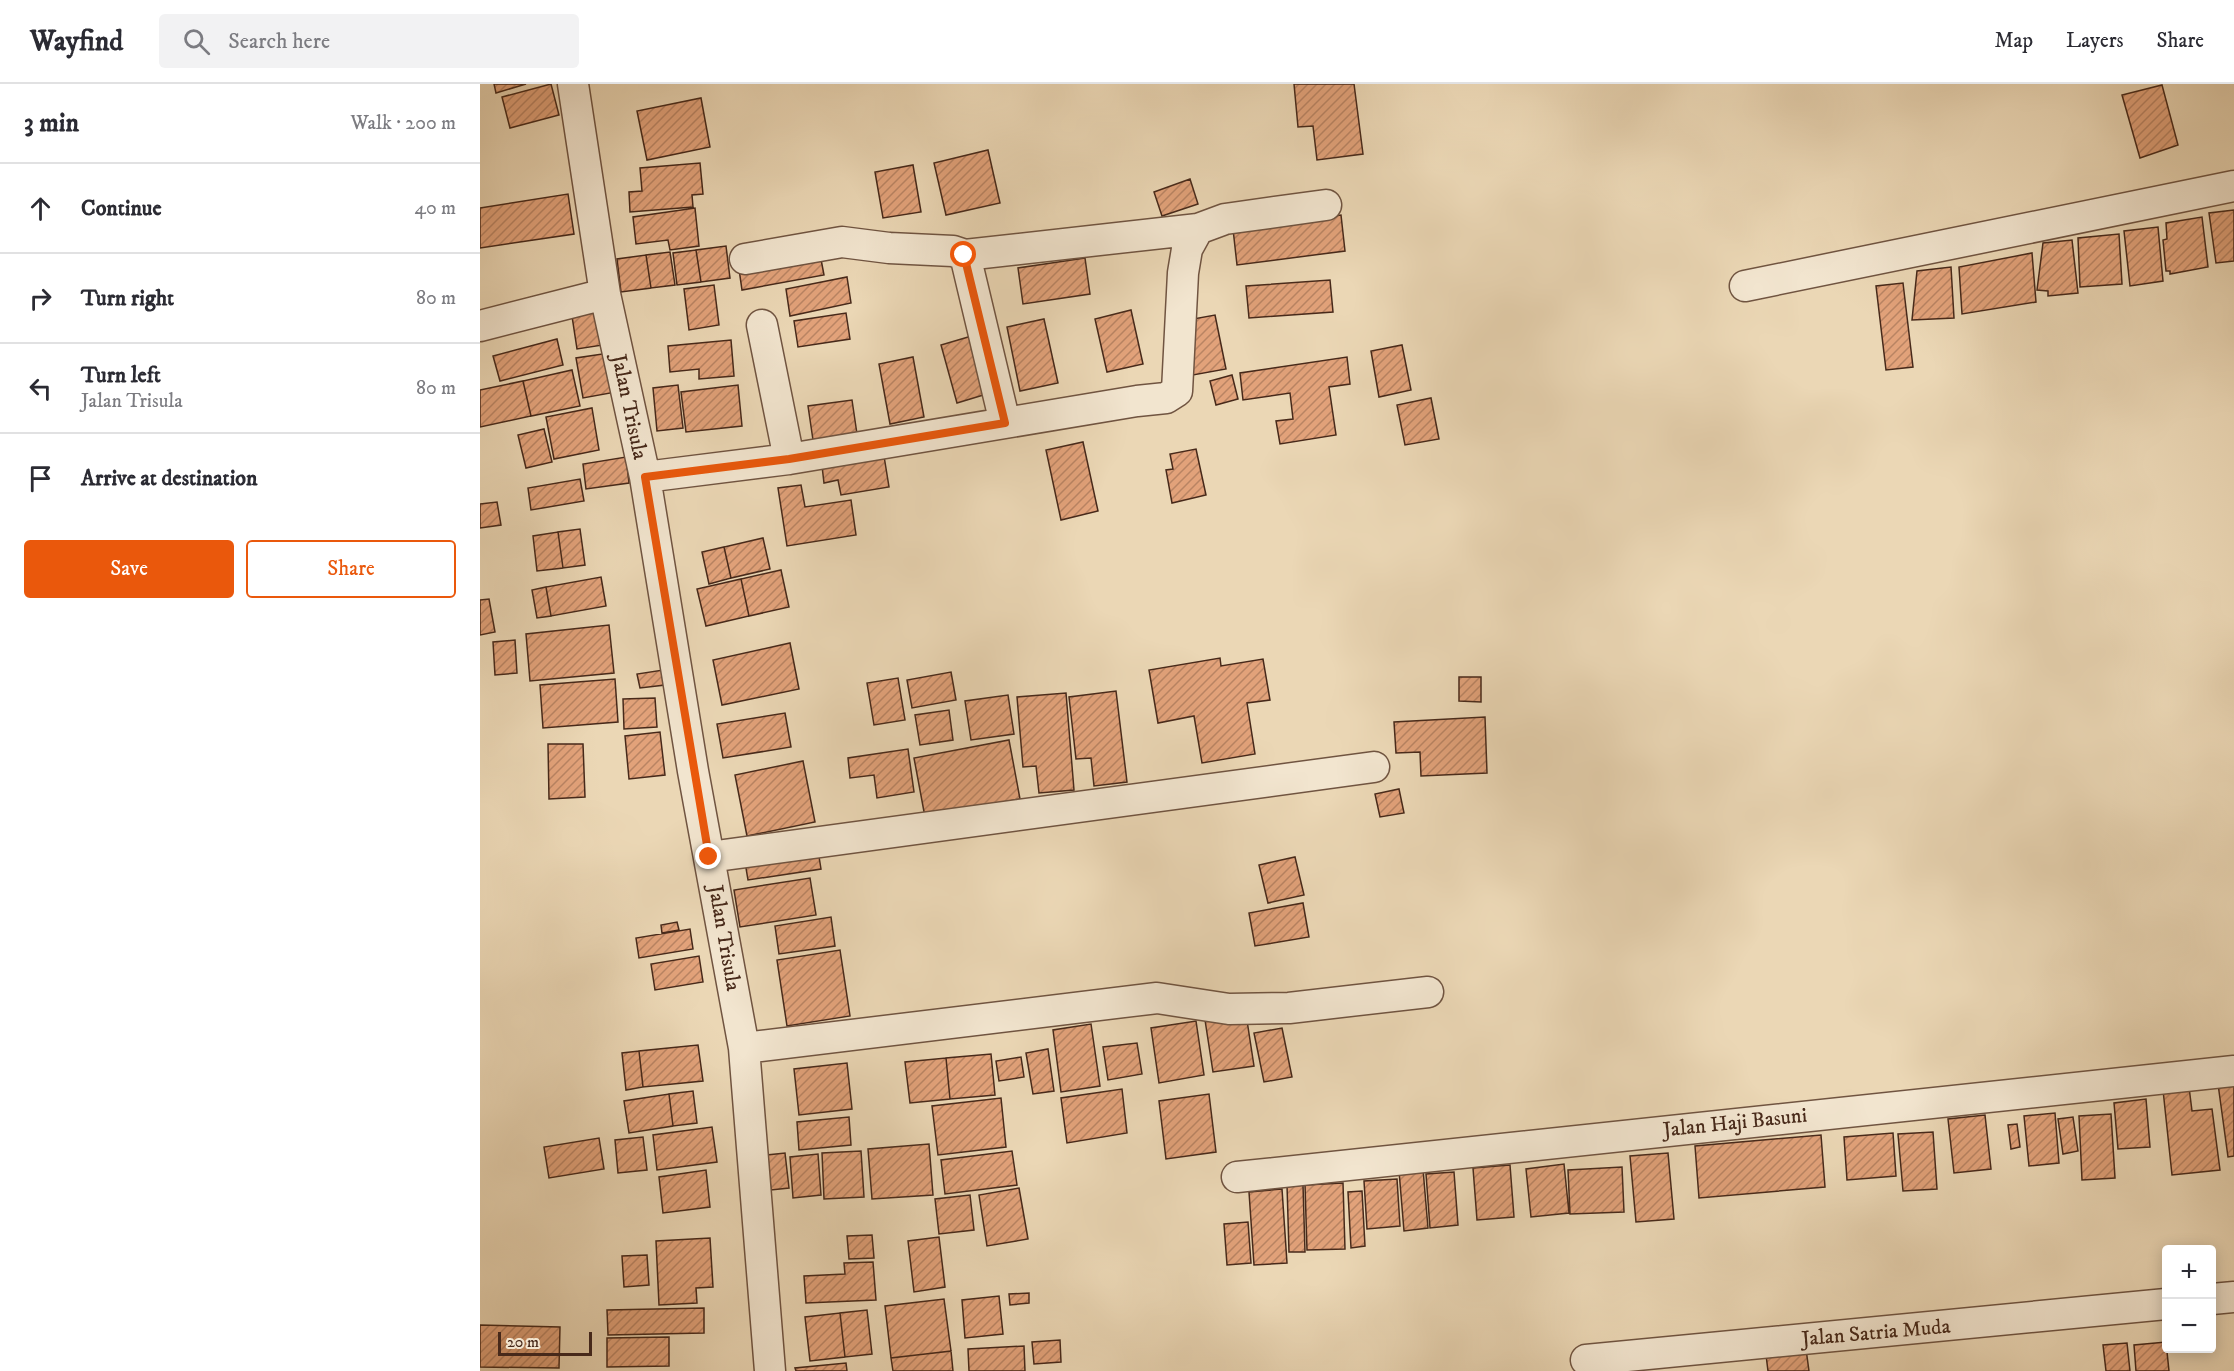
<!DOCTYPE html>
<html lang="en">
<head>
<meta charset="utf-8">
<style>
	body { margin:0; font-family:"IM FELL DW Pica",serif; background:#f2f2f3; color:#2b2b33 }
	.controls { position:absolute; right:18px; bottom:18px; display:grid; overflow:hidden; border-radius:6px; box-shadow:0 3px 15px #0003 }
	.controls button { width:54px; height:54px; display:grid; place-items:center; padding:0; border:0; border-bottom:2px solid #e1e1e2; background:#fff; color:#2b2b33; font:30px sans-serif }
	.scale { position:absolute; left:18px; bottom:15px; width:94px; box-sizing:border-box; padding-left:6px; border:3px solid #47291a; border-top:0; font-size:16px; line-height:21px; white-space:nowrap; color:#47291a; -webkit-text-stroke:4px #f2e5cf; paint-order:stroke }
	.stop { position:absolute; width:18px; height:18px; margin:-14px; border:4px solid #ea580c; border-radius:50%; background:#fff }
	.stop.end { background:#ea580c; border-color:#fff; box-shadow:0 2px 6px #0008 }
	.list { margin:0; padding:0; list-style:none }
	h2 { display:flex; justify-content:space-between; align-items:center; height:78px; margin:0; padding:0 24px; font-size:26px }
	h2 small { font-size:20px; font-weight:400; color:#7c7c81 }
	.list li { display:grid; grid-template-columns:39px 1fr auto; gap:18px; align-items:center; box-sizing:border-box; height:90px; padding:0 24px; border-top:2px solid #e1e1e2 }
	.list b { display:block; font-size:22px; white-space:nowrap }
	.list p { margin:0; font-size:20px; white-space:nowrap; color:#7c7c81 }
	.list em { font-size:20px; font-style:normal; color:#7c7c81 }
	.actions { display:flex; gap:12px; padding:18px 24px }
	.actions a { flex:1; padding:14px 0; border:2px solid #ea580c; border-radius:6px; text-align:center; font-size:21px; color:#ea580c }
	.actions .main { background:#ea580c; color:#fff }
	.icon { flex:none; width:33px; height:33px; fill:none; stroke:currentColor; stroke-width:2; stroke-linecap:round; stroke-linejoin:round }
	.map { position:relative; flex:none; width:1754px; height:1287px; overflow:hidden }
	header { display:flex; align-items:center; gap:36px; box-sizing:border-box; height:84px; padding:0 30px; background:#fff; border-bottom:2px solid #e1e1e2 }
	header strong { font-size:28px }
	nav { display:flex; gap:33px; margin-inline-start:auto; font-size:21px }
	.search { width:420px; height:54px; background:#f2f2f3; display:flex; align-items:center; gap:15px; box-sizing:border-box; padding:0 21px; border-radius:6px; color:#7c7c81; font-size:22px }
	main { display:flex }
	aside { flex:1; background:#fff }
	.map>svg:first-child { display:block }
</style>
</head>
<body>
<header>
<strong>Wayfind</strong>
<div class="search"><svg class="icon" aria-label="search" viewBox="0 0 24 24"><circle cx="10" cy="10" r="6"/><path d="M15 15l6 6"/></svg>Search here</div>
<nav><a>Map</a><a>Layers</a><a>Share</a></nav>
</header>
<main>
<aside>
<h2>3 min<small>Walk · 200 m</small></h2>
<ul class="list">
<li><svg class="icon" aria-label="ahead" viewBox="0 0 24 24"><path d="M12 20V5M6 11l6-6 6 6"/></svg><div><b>Continue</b></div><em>40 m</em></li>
<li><svg class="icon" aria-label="right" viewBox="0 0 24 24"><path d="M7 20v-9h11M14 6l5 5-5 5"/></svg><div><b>Turn right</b></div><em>80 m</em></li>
<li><svg class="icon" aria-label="left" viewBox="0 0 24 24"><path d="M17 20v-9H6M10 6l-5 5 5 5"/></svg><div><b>Turn left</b><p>Jalan Trisula</p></div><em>80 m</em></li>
<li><svg class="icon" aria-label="arrive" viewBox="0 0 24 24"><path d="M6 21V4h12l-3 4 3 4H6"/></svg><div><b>Arrive at destination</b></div></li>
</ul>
<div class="actions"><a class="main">Save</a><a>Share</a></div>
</aside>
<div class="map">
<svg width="1754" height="1287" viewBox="0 0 1754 1287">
	<defs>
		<pattern id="building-hatch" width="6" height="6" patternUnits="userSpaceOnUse" patternTransform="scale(1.5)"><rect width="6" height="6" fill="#e2a27a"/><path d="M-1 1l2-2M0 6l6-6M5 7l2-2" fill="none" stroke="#b98463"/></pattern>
	</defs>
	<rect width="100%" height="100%" fill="#ebd7b5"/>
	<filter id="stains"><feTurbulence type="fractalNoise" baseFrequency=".00333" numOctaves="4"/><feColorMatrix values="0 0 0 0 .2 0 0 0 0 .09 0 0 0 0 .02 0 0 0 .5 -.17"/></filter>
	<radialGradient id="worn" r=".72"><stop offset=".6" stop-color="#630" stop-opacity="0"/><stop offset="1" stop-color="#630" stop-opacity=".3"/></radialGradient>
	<!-- building -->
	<path fill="url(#building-hatch)" stroke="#47291a" stroke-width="1.5" d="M14 0H46L16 9Z
		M71 0 79 31 30 44 22 13Z
		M814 0H874L883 70 837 76 833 42 818 43Z
		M1682 1 1698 61 1660 74 1642 11Z
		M221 14 230 63 167 76 157 27Z
		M508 66 520 119 466 131 454 79Z
		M220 79 223 110 212 111 213 123 150 128 149 108 162 107 160 84Z
		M433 81 441 128 403 134 395 88Z
		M710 95 718 120 682 132 674 108Z
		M88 110 94 150 0 164V124Z
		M215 124 219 162 190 166 188 156 156 160 153 133Z
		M1754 126V177L1736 179 1729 129Z
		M861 131 865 167 757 181 753 145Z
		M1722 133 1728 183 1690 190V187H1686L1683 156 1687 155 1686 139Z
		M1678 143 1683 197 1650 202 1644 147Z
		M1639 150 1642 200 1600 203 1598 154Z
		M1592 156 1598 209 1568 212V207L1557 206 1563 159Z
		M246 162 250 194 221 198 216 166Z
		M216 166 221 198 197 201 193 169Z
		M190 168 195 201 171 204 166 171Z
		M1552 169 1556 218 1482 230 1479 183Z
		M340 170 344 191 262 206 259 185Z
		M166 171 171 204 141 208 137 175Z
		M605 174 610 210 543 220 538 184Z
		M1471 183 1474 234 1432 236 1437 187Z
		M367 193 371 219 310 232 306 205Z
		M850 196 853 228 769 234 766 202Z
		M1423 199 1433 283 1406 286 1396 202Z
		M234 201 239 241 209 246 204 205Z
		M651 226 663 280 627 288 615 235Z
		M117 228 123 261 97 265 92 232Z
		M366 229 370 255 318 263 314 237Z
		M735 231 746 285 713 291 702 237Z
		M564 235 578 299 540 307 527 243Z
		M495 251 510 309 477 319 461 261Z
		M77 255 83 281 20 297 13 272Z
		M251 256 254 292 219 295V285L190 288 188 262Z
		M922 261 931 306 899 313 891 267Z
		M129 269 136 308 103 314 96 274Z
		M433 273 444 333 410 340 399 280Z
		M867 273 870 300 849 303 856 351 800 360 796 337 813 335 810 309 763 316 760 289Z
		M92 286 100 322 51 332 43 297Z
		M752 291 758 315 736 321 730 297Z
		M43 297 51 332 0 343V306Z
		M198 301 203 344 177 347 173 304Z
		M258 301 262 342 206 348 201 308Z
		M951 314 959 355 925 361 917 321Z
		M372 316 377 350 333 356 328 322Z
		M112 324 119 366 74 375 66 333Z
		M64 345 72 378 46 384 38 351Z
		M603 358 618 427 581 436 566 366Z
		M716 365 726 411 692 419 686 386 693 385 690 370Z
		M404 372 409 403 361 411 358 396 344 399 342 382Z
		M146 373 149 399 106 405 103 380Z
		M100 395 104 417 51 426 48 404Z
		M321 401 325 423 371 416 376 451 307 462 298 404Z
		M17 418 21 441 0 444V420Z
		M100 445 105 481 83 484 78 448Z
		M78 448 83 484 57 487 53 452Z
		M283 454 290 485 251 494 244 463Z
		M244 463 251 494 229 500 222 468Z
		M301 486 309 523 269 532 261 495Z
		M121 493 126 522 71 532 66 503Z
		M261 495 269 532 226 542 217 505Z
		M66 503 71 532 57 534 52 506Z
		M9 515 15 548 0 551V516Z
		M129 541 134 589 50 597 46 550Z
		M35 556 37 589 15 591 13 558Z
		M310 559 319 605 242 621 233 576Z
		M740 574 741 582 783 575 790 616 767 619 775 670 722 679 714 632 678 639 669 586Z
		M183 586 185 601 160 604 157 590Z
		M471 588 476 616 432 624 427 596Z
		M979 593H1001V618L979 617Z
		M418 594 425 636 394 641 387 599Z
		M135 595 138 638 63 644 60 601Z
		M636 607 647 698 614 702 611 674 596 675 589 613Z
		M586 609 594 706 559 709 556 682 543 683 537 613Z
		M528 611 534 650 491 656 485 617Z
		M175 614 177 643 144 645 143 615Z
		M469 626 473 656 440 661 435 631Z
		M305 629 311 663 243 674 237 640Z
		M1005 633 1007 689 941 692 940 668 916 669 914 638Z
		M180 648 185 691 149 695 145 652Z
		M529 656 540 715 445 733 434 674Z
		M68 660H103L105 713 69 715Z
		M428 665 434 708 397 714 394 691 370 694 368 674Z
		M323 677 335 738 267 752 255 691Z
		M919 705 924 729 900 733 895 710Z
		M337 760 341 785 268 796 264 772Z
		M815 773 824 811 788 819 779 781Z
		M330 794 336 831 260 843 254 806Z
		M823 819 829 853 775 862 769 829Z
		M351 833 355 862 299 870 295 842Z
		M197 838 199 846 182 849 181 841Z
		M210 845 213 865 159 874 156 854Z
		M360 866 370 932 307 942 297 876Z
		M219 872 223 898 175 906 171 880Z
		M766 930 774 982 733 988 725 936Z
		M716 937 724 991 679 999 671 944Z
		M611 940 620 1002 581 1008 573 946Z
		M802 944 812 993 784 998 774 949Z
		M657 959 662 990 628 996 623 963Z
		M218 961 223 997 163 1003 159 967Z
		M568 965 574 1007 553 1010 546 969Z
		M159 967 163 1003 146 1006 142 969Z
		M511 970 515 1011 470 1015 466 974Z
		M541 973 544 993 519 997 516 977Z
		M466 974 470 1015 430 1019 425 978Z
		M367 979 372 1025 319 1031 314 985Z
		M1754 998V1072L1748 1073 1738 1000Z
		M1709 1003 1712 1027 1732 1025 1740 1086 1692 1091 1683 1006Z
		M642 1005 647 1049 587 1059 581 1014Z
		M213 1007 217 1039 193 1042 189 1010Z
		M189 1010 193 1042 149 1049 144 1017Z
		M729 1010 736 1068 686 1075 679 1017Z
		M521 1014 526 1063 458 1071 452 1022Z
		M1666 1015 1670 1063 1638 1065 1634 1019Z
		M1575 1029 1579 1079 1549 1082 1544 1032Z
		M1631 1030 1635 1094 1602 1096 1599 1032Z
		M1505 1031 1511 1085 1474 1089 1468 1035Z
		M369 1033 371 1061 319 1066 317 1038Z
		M1593 1033 1598 1067 1583 1070 1578 1035Z
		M1537 1040 1540 1063 1531 1065 1528 1041Z
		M232 1043 237 1078 177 1086 173 1051Z
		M1453 1048 1457 1105 1423 1107 1418 1050Z
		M1413 1049 1416 1092 1367 1096 1364 1053Z
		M1341 1051 1345 1103 1219 1114 1215 1062Z
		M163 1053 167 1086 138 1089 135 1056Z
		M119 1054 124 1085 69 1094 64 1063Z
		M449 1060 453 1111 392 1115 388 1065Z
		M381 1067 384 1113 344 1115 342 1069Z
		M532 1067 537 1101 465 1110 461 1076Z
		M305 1069 309 1104 291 1106 287 1071Z
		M1188 1069 1194 1135 1156 1138 1150 1072Z
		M338 1070 341 1111 313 1114 310 1073Z
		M1084 1080 1089 1129 1051 1133 1046 1085Z
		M1030 1081 1034 1133 997 1136 993 1084Z
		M1142 1083 1144 1128 1090 1130 1088 1086Z
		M943 1085 948 1144 924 1147 919 1087Z
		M226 1086 230 1123 183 1129 179 1093Z
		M974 1088 978 1141 950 1144 946 1090Z
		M917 1095 920 1142 887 1145 884 1097Z
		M863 1099 865 1165 827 1166 825 1101Z
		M807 1101H823L825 1168H809Z
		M539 1104 548 1155 507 1162 499 1111Z
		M802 1105 807 1179 774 1181 769 1108Z
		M882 1107 885 1162 871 1164 868 1108Z
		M490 1111 494 1146 459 1150 455 1115Z
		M768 1138 771 1179 747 1181 744 1140Z
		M392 1151 394 1174 369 1175 367 1152Z
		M459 1153 465 1203 434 1208 428 1157Z
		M230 1154 233 1203 216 1204 217 1219 179 1221 176 1157Z
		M167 1171 169 1201 144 1203 142 1172Z
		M393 1178 396 1216 326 1219 324 1192 365 1190 364 1179Z
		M549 1209V1219L530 1221 529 1210Z
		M519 1212 523 1250 485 1254 482 1216Z
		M464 1215 471 1267 411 1274 405 1222Z
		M224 1224V1249L128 1251 127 1226Z
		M387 1226 392 1270 365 1273 360 1229Z
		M360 1229 365 1273 330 1277 325 1233Z
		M0 1241 80 1243 79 1284 0 1283Z
		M189 1253V1282L127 1283V1254Z
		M580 1256 581 1278 554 1280 552 1258Z
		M1686 1258 1689 1287H1656L1654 1261Z
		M1647 1259 1650 1287H1626L1623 1261Z
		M544 1262 545 1287H489L488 1265Z
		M1326 1265 1329 1287H1288L1286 1271Z
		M471 1267 473 1287H413L411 1274Z
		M366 1279 367 1287H316L315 1284Z"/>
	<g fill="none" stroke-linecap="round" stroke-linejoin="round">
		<!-- minor casing -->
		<g stroke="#705441" stroke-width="33">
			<path id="minor" d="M93 0 125 210 165 393 213 687 264 964 290 1287
				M485 171 718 145
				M265 175 362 158 409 164 473 167 485 171 525 339
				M1265 202 1754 102
				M282 241 309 375
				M0 242 125 210
				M165 393 309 375 657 317 686 314 697 307 703 189 707 165 718 145 745 135 846 121
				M229 773 894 683
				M264 964 677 914 749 925 809 924 948 908
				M757 1093 1754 987
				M1732 1215 1754 1213
				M1106 1276 1686 1220"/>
		</g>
		<!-- minor -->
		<use href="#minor" stroke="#f2e5cf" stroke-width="30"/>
	</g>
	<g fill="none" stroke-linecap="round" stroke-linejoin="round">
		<!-- route -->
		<path stroke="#ea580c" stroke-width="8" d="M229 773 165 393 309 375 525 339 484 171"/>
	</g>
	<g text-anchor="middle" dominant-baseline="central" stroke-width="6" stroke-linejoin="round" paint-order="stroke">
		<!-- street labels -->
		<g font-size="21" fill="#47291a" stroke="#f2e5cf">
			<text transform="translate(149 323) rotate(78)">Jalan Trisula</text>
			<text transform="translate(244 854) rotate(80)">Jalan Trisula</text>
			<text transform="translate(1255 1039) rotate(-6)">Jalan Haji Basuni</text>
			<text transform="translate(1396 1249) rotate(-5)">Jalan Satria Muda</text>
		</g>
	</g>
	<rect width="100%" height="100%" filter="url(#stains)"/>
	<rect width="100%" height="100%" fill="url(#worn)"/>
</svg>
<div class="controls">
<button>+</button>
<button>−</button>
</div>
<div class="scale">20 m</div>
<div class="stop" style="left:484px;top:171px"></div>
<div class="stop end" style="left:229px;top:773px"></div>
</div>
</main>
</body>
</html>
